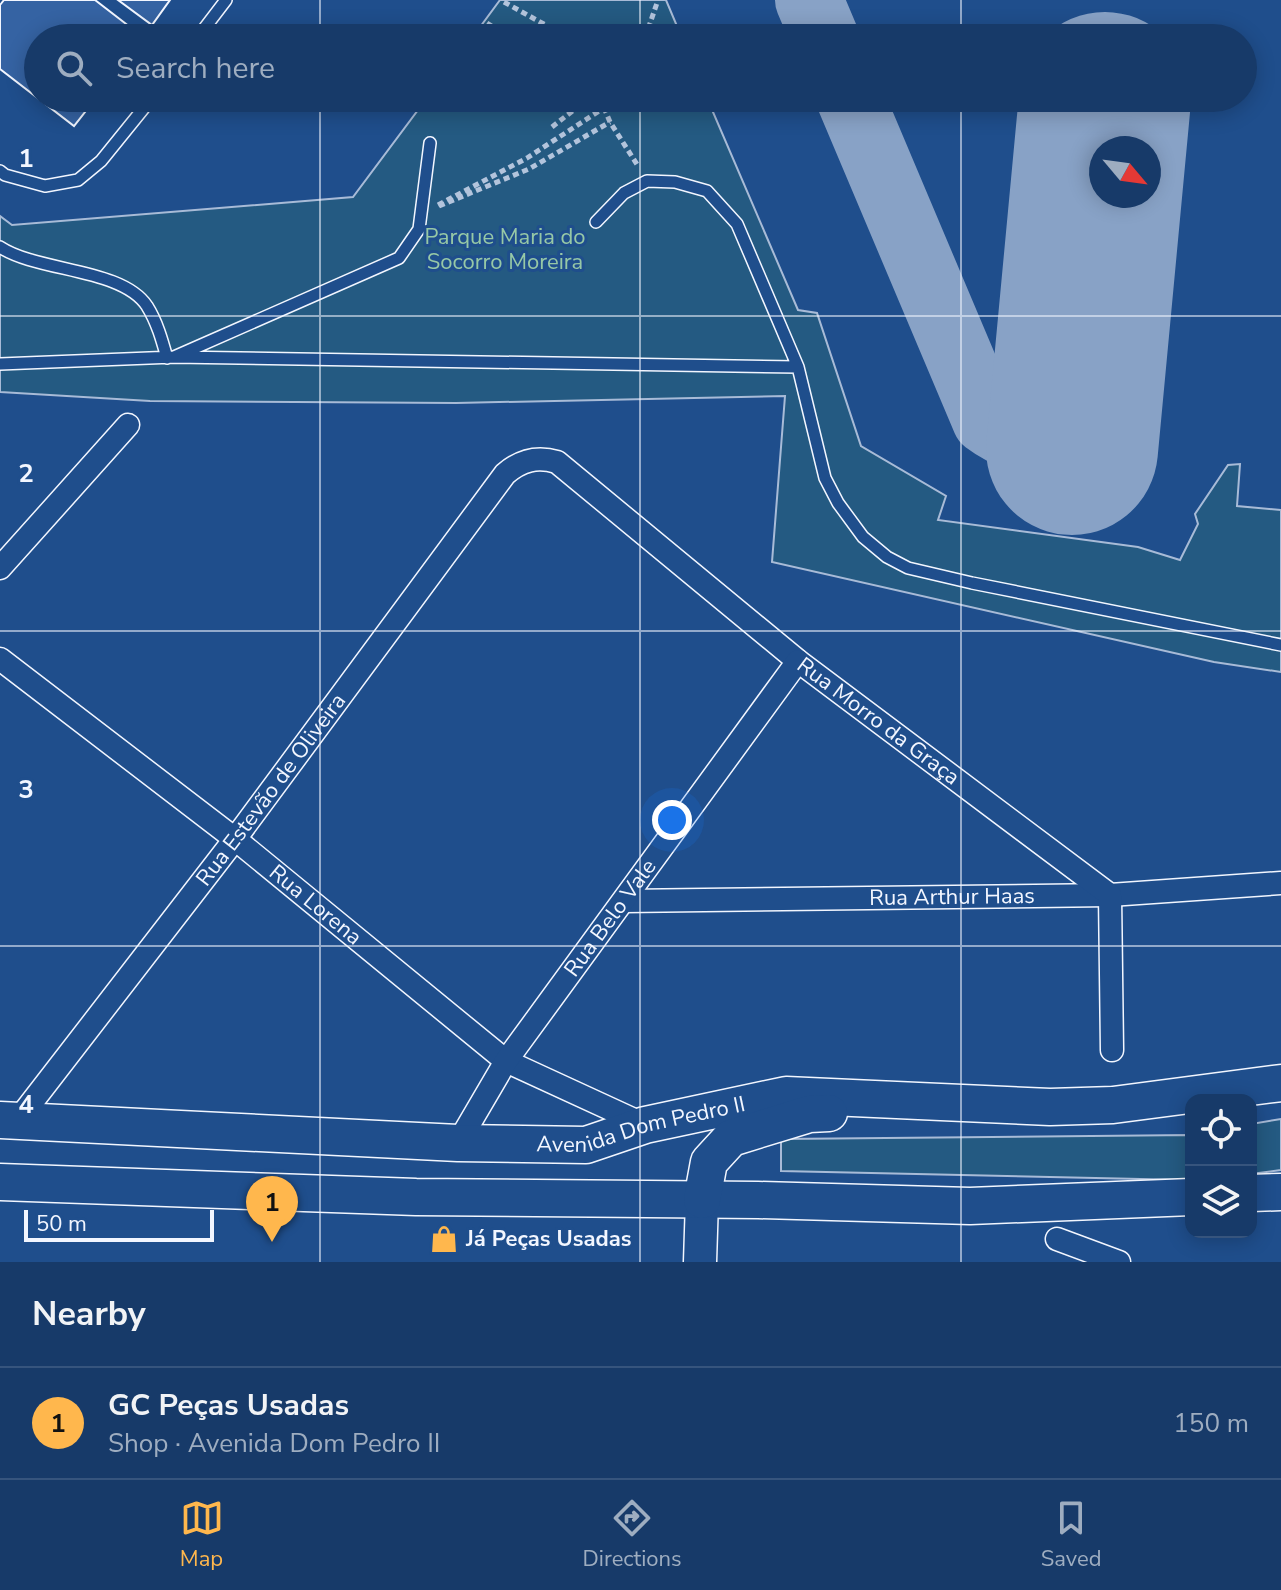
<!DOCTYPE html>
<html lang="en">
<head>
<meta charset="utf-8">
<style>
	body { margin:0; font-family:"Nunito Sans",sans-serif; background:#20416f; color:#f1f3f6 }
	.controls { position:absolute; right:24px; bottom:24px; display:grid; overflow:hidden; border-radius:16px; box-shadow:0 4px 20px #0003 }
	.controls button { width:72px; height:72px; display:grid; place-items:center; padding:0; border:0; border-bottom:2px solid #36547d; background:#173a69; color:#f1f3f6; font:40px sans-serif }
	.compass { position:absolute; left:1089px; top:136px; width:72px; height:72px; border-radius:50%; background:#173a69; box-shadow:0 4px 20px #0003; rotate:119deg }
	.scale { position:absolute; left:24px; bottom:20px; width:190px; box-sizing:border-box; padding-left:8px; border:4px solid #f2f6ff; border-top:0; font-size:22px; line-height:28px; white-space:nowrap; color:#f2f6ff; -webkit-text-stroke:6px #1f4e8c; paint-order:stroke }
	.you { position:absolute; left:672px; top:820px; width:28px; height:28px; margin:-20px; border:6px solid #fff; border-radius:50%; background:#1a73e8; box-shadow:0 0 0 12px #1a73e833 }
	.badge { display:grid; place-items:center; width:52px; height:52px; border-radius:50%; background:#ffb74d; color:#111; font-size:26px; font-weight:700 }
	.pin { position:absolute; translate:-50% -66px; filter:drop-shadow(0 2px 4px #0008) }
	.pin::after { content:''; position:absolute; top:42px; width:28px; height:24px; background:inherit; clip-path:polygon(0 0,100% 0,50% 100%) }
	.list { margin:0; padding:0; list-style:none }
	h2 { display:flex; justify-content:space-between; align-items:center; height:104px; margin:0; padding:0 32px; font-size:34px }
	h2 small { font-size:26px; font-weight:400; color:#9eadc0 }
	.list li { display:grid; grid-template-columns:52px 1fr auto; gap:24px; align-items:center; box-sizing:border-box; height:112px; padding:0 32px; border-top:2px solid #36547d }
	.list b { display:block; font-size:30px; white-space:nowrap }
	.list p { margin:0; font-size:26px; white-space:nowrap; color:#9eadc0 }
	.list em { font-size:26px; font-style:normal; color:#9eadc0 }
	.icon { flex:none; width:44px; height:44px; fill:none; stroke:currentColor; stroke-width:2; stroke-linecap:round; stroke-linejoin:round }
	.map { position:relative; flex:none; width:1281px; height:1262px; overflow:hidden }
	.search { position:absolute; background:#173a69; box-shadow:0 4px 20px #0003; left:24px; right:24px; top:24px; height:88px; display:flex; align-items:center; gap:20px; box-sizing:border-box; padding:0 28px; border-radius:44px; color:#9eadc0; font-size:30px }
	.sheet { height:216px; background:#173a69 }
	nav { display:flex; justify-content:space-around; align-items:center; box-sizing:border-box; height:112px; border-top:2px solid #36547d; background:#173a69; font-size:22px; color:#9eadc0 }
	nav a { display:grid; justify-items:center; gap:4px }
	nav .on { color:#ffb74d }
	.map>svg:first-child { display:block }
</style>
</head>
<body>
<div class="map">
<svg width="1281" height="1262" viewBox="0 0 1281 1262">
	<rect width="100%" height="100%" fill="#1f4e8c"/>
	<!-- park -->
	<path fill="#245a82" stroke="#a8bbd7" stroke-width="2" d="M500 0H666L682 38H472Z
		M427 98H707L798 310 817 313 861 446 946 496 938 520 1138 547 1180 560 1198 524 1195 514 1228 465 1240 464 1237 506 1281 510V672L1214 662 772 562 785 396 456 403 150 401 0 392V216L12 225 353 197Z
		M1281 1119V1170L1251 1174V1124Z
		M1191 1135V1180H1186L781 1171V1139Z"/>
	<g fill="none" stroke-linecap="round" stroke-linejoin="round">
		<!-- taxiway -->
		<path stroke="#88a2c6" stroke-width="68" d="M809 0 825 38
			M850 98 986 420C1002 432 1033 447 1055 441 1061 439 1068 435 1073 433"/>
		<!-- runway -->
		<path stroke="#88a2c6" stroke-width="172" d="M1072 449 1105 98"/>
	</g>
	<!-- building -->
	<path fill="#3563a3" stroke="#f2f6ff" stroke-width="2" d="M4 0H95L143 37 38 38V98H96L74 126 0 69V5Z
		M118 0H170L152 25Z"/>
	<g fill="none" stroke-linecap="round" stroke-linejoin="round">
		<!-- lane casing -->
		<g stroke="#f2f6ff" stroke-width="14">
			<path id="lane" d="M197 38 226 0
				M0 171 5 175 45 186 78 180 101 161 152 98
				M596 222 624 193 647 181 675 182 707 191 737 224 798 367
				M0 247C38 272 122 268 147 306 157 322 162 340 167 358
				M174 357 798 367 825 478 838 503 863 537 887 557 908 568 972 583 1281 645
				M0 364 174 357 399 258 419 229 430 143"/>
		</g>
		<!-- street casing -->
		<g stroke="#f2f6ff" stroke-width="25">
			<g id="street">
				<path d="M0 568 128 425"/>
				<path id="s1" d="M0 659 235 839 506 1061 645 1125"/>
				<path id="s2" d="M624 901 1110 895 1281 883"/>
				<path id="s3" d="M18 1120 235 839 505 474C521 460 537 456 557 462L798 661 1110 895 1112 1050"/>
				<path id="s4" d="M458 1143 506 1061 798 661"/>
				<path d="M1057 1239 1119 1262"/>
			</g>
		</g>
		<!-- secondary casing -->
		<g stroke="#f2f6ff" stroke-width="35">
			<path id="secondary" d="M700 1262 702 1200"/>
		</g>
		<!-- primary casing -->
		<g stroke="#f2f6ff" stroke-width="39">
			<g id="primary">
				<path id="s5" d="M0 1120 458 1143 586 1145 645 1125 786 1095 1050 1107 1113 1105 1281 1083"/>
				<path d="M0 1182 416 1197 758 1200 970 1206 1191 1197"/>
				<path d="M1251 1193 1281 1192"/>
				<path d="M702 1200 709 1162 731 1138 809 1114 829 1113"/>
			</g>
		</g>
		<!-- path -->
		<path stroke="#b3c4dc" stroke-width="5" stroke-dasharray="6 4" stroke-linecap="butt" d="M504 2 569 38
			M487 23 510 38
			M645 38 658 0
			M600 98 610 122 638 166
			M552 127 589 98
			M438 205 527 158 619 98
			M439 206 529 169 610 122"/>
		<!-- lane -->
		<use href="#lane" stroke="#1f4e8c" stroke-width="11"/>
		<!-- street -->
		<use href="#street" stroke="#1f4e8c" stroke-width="22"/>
		<!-- secondary -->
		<use href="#secondary" stroke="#1f4e8c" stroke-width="32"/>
		<!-- primary -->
		<use href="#primary" stroke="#1f4e8c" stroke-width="36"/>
	</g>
	<!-- grid -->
	<path fill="none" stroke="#f2f6ff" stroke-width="2" stroke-opacity="0.55" d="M320 0V38M640 0V38M961 0V38M320 98V1262M640 98V1262M961 98V1262M0 316H1281M0 631H1281M0 946H1281"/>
	<!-- icons -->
	<defs>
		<g id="shop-bare" transform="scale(2.16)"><path d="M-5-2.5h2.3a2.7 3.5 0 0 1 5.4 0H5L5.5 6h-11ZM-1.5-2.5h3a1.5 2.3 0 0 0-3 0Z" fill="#ffb74d" stroke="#1f4e8c" stroke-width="2.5" paint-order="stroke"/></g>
	</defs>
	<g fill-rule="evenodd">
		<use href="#shop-bare" x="444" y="1239"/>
	</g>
	<g text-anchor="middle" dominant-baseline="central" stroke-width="6" stroke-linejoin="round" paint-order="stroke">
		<!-- park labels -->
		<g font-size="22" fill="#97c8a6" stroke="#1f4e8c">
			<text x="505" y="237">Parque Maria do<tspan x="505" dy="25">Socorro Moreira</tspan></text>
		</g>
		<!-- street labels -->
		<g font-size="22" fill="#f2f6ff" stroke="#1f4e8c">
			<text stroke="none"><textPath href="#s3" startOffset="1278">Rua Morro da Graça</textPath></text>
			<text stroke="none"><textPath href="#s3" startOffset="416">Rua Estevão de Oliveira</textPath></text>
			<text stroke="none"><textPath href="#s2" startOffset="328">Rua Arthur Haas</textPath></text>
			<text stroke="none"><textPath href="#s1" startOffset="400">Rua Lorena</textPath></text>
			<text stroke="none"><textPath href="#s4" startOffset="272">Rua Belo Vale</textPath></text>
			<text stroke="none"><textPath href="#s5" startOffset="644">Avenida Dom Pedro II</textPath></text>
		</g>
		<!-- poi labels -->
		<g font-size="22" font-weight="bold" fill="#f2f6ff" stroke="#1f4e8c" text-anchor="start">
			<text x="466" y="1239">Já Peças Usadas</text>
		</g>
	</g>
	<g font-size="26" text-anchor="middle" font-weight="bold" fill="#f2f6ff" stroke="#1f4e8c" stroke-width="6" stroke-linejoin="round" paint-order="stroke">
		<text x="26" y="167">1</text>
		<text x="26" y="482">2</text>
		<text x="26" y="798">3</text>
		<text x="26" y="1113">4</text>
	</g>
</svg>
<div class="controls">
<button><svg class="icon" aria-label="locate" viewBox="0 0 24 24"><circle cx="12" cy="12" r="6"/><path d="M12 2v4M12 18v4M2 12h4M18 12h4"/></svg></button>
<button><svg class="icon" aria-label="layers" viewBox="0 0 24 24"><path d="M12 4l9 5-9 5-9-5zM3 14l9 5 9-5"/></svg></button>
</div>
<svg class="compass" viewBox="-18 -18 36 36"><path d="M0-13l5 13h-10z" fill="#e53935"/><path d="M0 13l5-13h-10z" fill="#9eadc0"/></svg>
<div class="scale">50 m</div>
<div class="you"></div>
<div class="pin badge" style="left:272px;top:1242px">1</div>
<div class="search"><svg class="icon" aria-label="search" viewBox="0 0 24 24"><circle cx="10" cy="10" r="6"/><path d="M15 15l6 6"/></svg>Search here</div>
</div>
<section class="sheet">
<h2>Nearby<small></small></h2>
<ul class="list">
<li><span class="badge">1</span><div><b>GC Peças Usadas</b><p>Shop · Avenida Dom Pedro II</p></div><em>150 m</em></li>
</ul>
</section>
<nav>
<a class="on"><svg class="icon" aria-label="map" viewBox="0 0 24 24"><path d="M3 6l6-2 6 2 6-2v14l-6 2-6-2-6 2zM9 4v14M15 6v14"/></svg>Map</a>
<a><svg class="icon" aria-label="directions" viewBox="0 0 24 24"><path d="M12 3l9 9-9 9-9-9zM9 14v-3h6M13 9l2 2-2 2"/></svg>Directions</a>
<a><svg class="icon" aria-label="saved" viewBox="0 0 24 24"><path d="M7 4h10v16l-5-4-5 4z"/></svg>Saved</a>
</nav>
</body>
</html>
